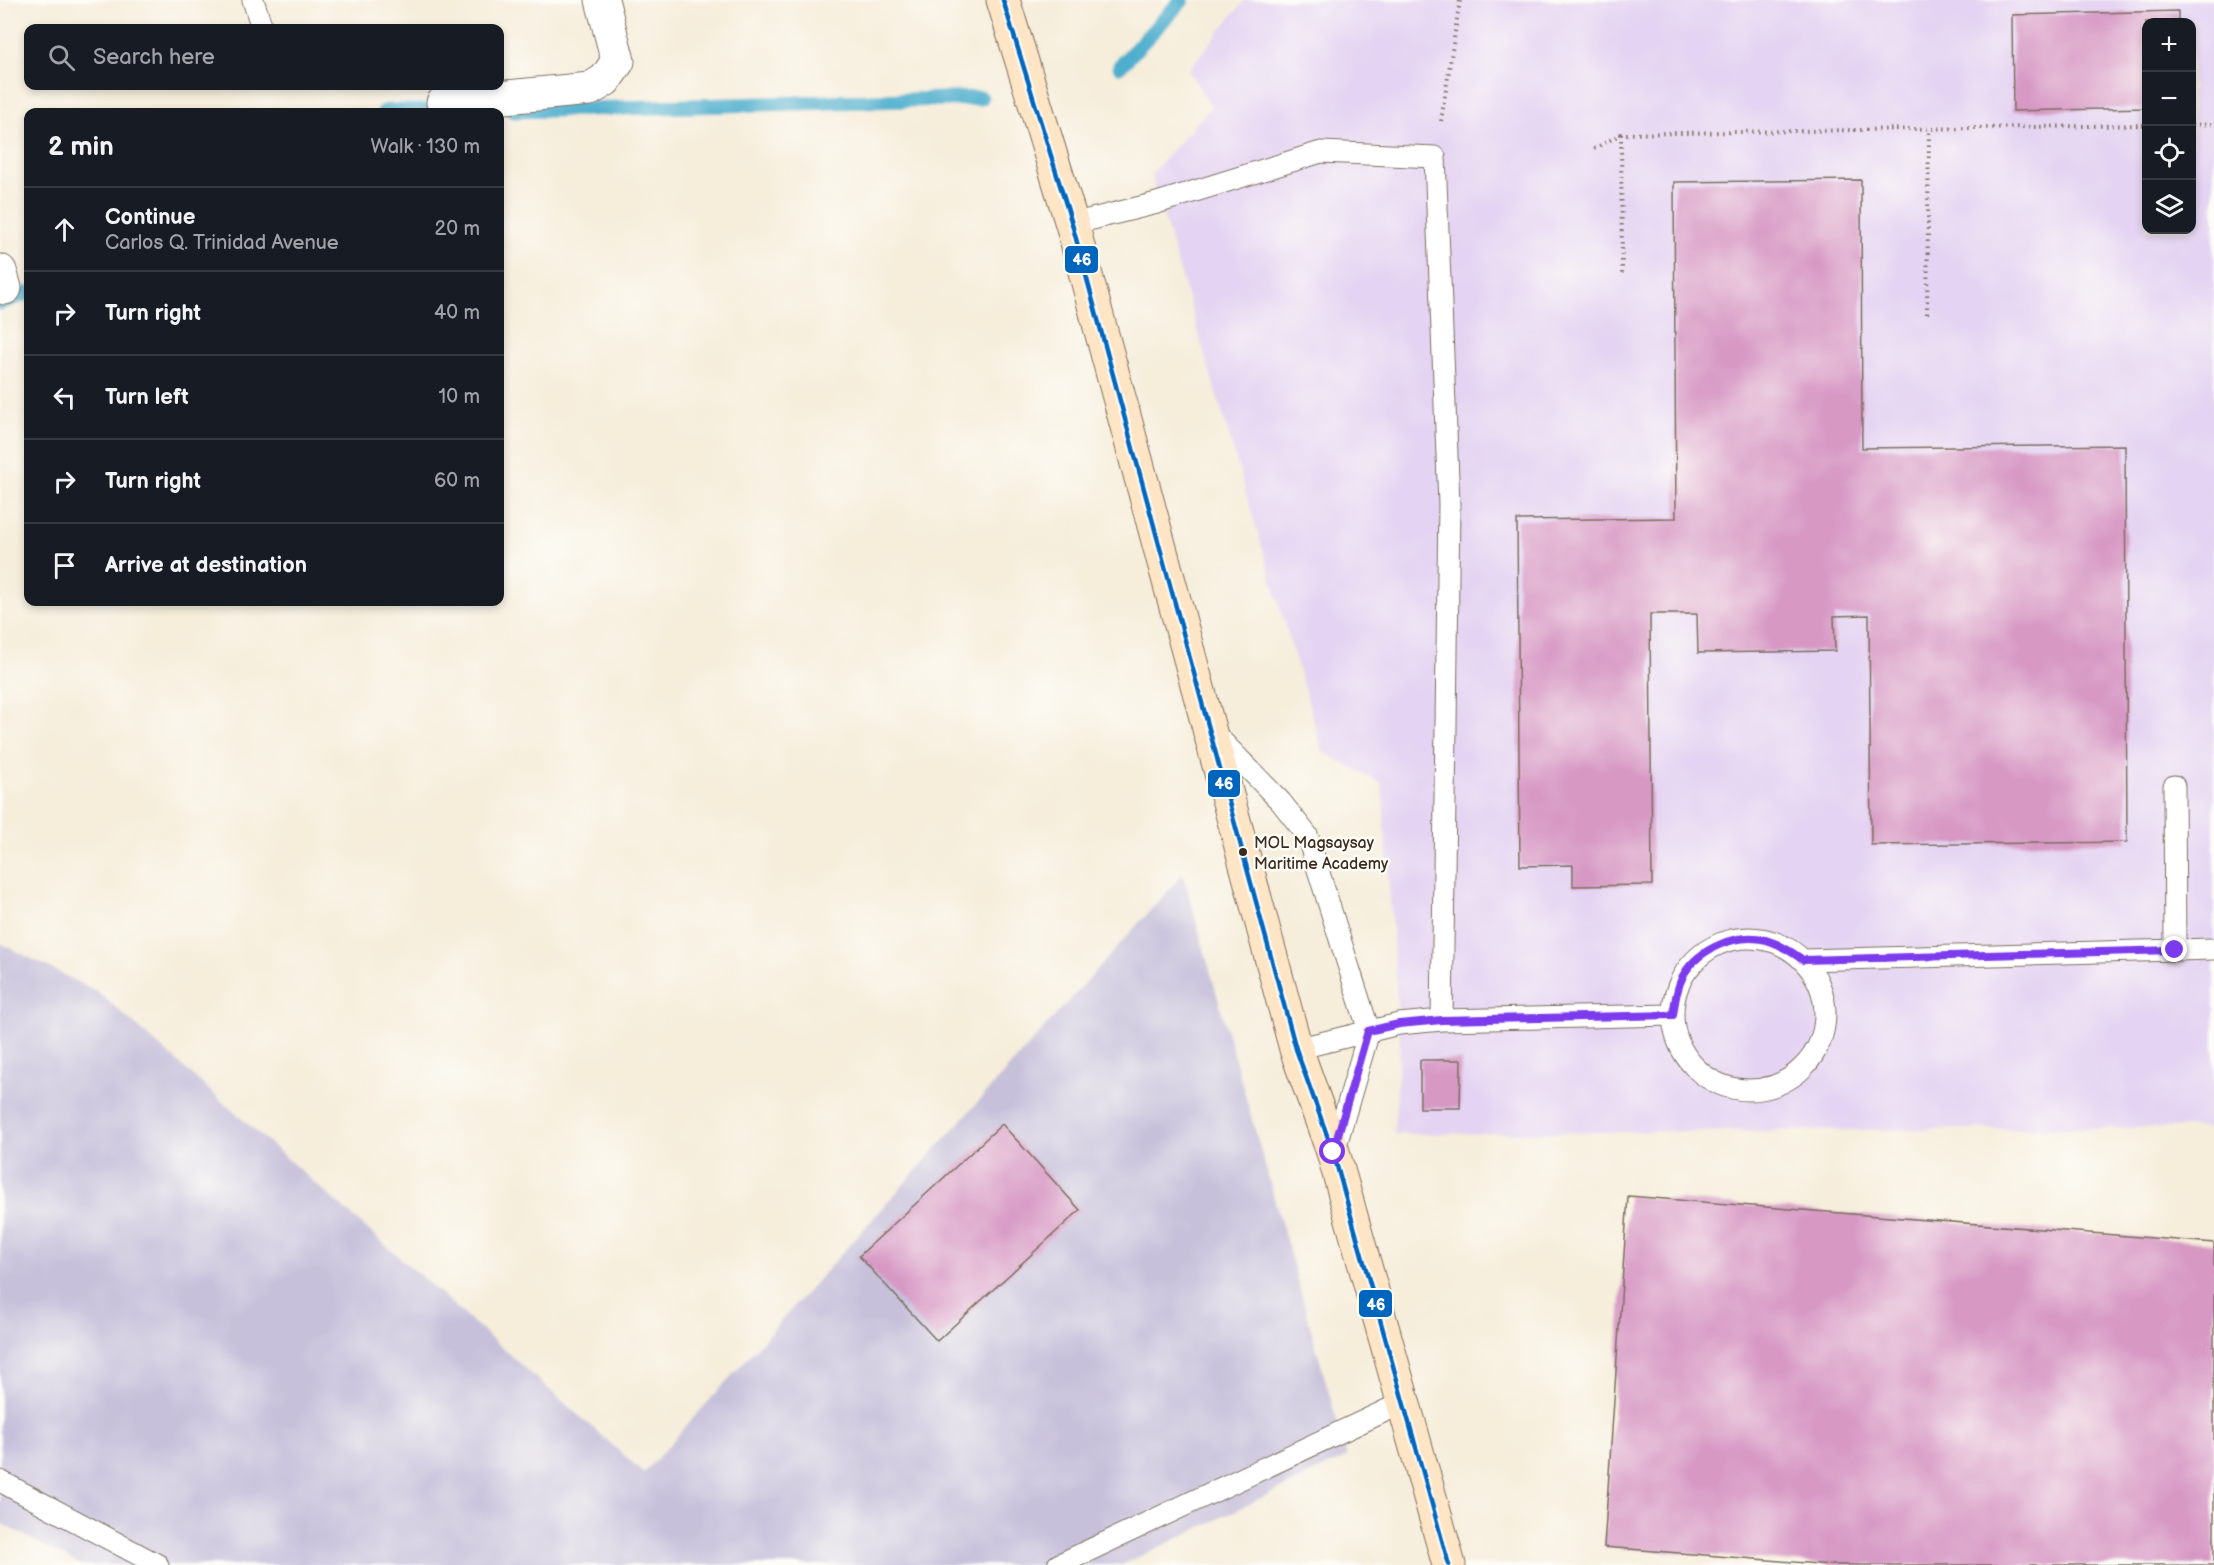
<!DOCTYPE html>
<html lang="en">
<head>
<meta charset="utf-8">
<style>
	body { margin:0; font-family:"Balsamiq Sans",sans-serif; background:#20242c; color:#f1f3f6 }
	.controls { position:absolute; right:18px; top:18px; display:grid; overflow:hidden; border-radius:12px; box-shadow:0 3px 9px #0003 }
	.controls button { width:54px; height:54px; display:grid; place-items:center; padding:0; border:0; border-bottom:2px solid #363941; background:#171b24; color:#f1f3f6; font:30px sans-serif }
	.stop { position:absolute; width:18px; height:18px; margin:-14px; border:4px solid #7c3aed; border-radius:50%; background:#fff }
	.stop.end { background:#7c3aed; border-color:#fff; box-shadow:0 2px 6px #0008 }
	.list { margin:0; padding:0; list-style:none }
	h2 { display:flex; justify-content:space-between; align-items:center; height:78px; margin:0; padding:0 24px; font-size:26px }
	h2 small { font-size:20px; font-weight:400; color:#9ea1a6 }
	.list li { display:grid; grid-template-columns:39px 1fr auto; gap:18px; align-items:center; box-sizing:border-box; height:84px; padding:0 24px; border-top:2px solid #363941 }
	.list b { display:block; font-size:22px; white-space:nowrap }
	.list p { margin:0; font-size:20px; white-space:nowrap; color:#9ea1a6 }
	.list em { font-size:20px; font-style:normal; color:#9ea1a6 }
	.icon { flex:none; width:33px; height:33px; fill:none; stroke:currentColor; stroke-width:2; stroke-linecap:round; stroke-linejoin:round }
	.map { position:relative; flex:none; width:2214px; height:1565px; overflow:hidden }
	.search { position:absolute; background:#171b24; box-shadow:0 3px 9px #0003; left:24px; top:24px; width:480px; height:66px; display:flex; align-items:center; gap:15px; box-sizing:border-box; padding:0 21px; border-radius:12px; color:#9ea1a6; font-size:22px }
	.panel { position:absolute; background:#171b24; box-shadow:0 3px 9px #0003; left:24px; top:108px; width:480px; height:498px; border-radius:12px }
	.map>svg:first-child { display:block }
</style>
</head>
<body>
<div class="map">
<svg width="2214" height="1565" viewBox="0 0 2214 1565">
	<rect width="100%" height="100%" fill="#fdfcf7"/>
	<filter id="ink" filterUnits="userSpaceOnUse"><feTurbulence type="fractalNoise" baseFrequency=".0167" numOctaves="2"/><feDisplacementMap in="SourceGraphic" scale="12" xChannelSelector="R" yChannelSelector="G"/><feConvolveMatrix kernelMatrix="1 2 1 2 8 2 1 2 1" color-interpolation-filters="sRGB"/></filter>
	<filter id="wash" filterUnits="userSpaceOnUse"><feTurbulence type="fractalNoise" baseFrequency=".008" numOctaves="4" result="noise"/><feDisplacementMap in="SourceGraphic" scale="24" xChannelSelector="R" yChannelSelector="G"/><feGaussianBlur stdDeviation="1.35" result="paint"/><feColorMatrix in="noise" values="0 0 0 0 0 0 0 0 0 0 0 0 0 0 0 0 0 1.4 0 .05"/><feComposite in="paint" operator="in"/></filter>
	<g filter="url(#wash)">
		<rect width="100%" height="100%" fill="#f6edda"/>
		<!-- built -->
		<path fill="#e4d3f2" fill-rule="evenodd" d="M1245 0H2214V1127L1394 1134 1400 1043 1382 784 1323 752 1151 174 1211 107 1188 70ZM2146 22H2192V230H2146Z"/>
		<!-- industrial -->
		<path fill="#c6c0da" d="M1183 874 1347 1457 1122 1565H81L0 1523V943L98 992 644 1473Z"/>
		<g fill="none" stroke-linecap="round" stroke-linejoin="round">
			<!-- stream -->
			<path stroke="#4eaecd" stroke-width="15" d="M1120 66 1182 0
				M513 111 981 98
				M384 112 387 111H450
				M0 303 28 293"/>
		</g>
		<g id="blocks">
			<!-- building -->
			<path fill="#d798c4" d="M2178 11V22H2146V108L2013 111 2012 15Z
				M1861 180 1862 448 2125 445 2127 842 1871 845 1869 615 1834 616 1835 651 1698 653 1697 614H1650L1652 885 1573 886V865L1520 866 1517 520 1676 518 1674 182Z
				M1420 1060H1461L1460 1108H1420Z
				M1002 1124 1080 1210 937 1341 859 1256Z
				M1628 1196 2214 1243V1565H1832L1604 1547Z"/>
		</g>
	</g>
	<g filter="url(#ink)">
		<use href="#blocks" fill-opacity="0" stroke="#7c6e60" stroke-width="1.5"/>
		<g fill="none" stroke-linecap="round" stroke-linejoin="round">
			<!-- lane casing -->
			<g stroke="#7c6e60" stroke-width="23">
				<path id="lane" d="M253 0 262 28
					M1072 224 1157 203 1321 152 1435 157 1449 504 1442 1020
					M1214 733 1281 802 1307 835 1369 1031 1334 1152
					M2174 786 2175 950
					M1673 1014a76 76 0 1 1 152 0a76 76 0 1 1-152 0Z
					M1803 960 2214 949
					M1296 1049 1399 1024 1442 1020 1673 1015
					M0 1481 158 1565
					M1058 1565 1404 1402"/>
			</g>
			<!-- street casing -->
			<g stroke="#7c6e60" stroke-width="35">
				<path id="street" d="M443 103 590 89 605 80 618 61 602 0
					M0 271 5 288"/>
			</g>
			<!-- secondary casing -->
			<g stroke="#7c6e60" stroke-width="35">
				<path id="secondary" d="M1003 0 1072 224 1296 1049 1333 1152 1449 1565"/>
			</g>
			<!-- path -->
			<path stroke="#7c6e60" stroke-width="4" stroke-dasharray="1.5 4.5" stroke-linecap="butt" d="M1441 121 1460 0
				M2192 125 2214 124
				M1621 134 1622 274
				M1594 149 1621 134 2146 125
				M1927 314 1929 128"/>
			<!-- lane -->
			<use href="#lane" stroke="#fff" stroke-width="21"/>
			<!-- street -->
			<use href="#street" stroke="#fff" stroke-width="33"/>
			<!-- secondary -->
			<use href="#secondary" stroke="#fde5c5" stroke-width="33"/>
			<!-- bus-1 casing -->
			<g stroke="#fdfcf7" stroke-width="9">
				<path id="bus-1" d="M1003 0 1072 224 1296 1049 1333 1152 1449 1565"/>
			</g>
			<!-- bus-1 -->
			<use href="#bus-1" stroke="#0065bd" stroke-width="4.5"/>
		</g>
	</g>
	<g fill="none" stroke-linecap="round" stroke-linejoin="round" filter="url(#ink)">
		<!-- route -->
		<path stroke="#7c3aed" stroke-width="8" d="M1333 1152 1368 1031 1399 1024 1442 1020 1673 1015C1675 1001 1677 987 1684 974 1699 949 1737 932 1766 940 1780 944 1791 951 1803 960L2175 950"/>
	</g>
	<!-- markers -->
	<circle fill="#3b2a1e" stroke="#fdfcf7" stroke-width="2" cx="1243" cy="852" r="5"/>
	<g text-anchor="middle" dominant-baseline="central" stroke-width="5" stroke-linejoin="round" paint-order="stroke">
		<!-- bus labels -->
		<g font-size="16" fill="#3b2a1e" stroke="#fdfcf7" text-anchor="start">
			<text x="1254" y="843">MOL Magsaysay<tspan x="1254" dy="21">Maritime Academy</tspan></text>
		</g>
	</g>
	<g stroke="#fdfcf7" stroke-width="2">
		<rect x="1064" y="245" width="35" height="29" rx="6" fill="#0065bd"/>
		<rect x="1207" y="769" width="34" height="29" rx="6" fill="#0065bd"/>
		<rect x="1358" y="1289" width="35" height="29" rx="6" fill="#0065bd"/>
	</g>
	<g font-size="16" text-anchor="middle" font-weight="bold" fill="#fff">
		<text x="1082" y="265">46</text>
		<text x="1224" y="789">46</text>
		<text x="1376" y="1310">46</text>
	</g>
</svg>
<div class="controls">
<button>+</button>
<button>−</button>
<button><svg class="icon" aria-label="locate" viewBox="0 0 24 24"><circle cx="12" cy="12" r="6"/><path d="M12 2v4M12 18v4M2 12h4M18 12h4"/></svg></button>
<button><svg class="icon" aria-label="layers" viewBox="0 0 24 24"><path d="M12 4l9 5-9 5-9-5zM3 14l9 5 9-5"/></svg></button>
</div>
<div class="stop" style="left:1333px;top:1152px"></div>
<div class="stop end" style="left:2175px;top:950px"></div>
<div class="search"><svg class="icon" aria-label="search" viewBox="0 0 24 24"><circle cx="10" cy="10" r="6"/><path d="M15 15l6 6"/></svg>Search here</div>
<section class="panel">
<h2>2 min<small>Walk · 130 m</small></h2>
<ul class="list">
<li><svg class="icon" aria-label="ahead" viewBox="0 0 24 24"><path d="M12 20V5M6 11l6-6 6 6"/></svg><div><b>Continue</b><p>Carlos Q. Trinidad Avenue</p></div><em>20 m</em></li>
<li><svg class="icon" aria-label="right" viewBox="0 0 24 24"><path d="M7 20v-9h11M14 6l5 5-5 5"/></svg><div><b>Turn right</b></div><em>40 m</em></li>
<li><svg class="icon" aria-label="left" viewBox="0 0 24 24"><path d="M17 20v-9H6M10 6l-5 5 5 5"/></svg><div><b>Turn left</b></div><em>10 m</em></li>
<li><svg class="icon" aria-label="right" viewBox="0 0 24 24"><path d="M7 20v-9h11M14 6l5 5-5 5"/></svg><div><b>Turn right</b></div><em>60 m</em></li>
<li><svg class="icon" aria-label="arrive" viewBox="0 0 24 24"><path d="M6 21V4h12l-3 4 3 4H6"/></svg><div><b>Arrive at destination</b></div></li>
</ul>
</section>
</div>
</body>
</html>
